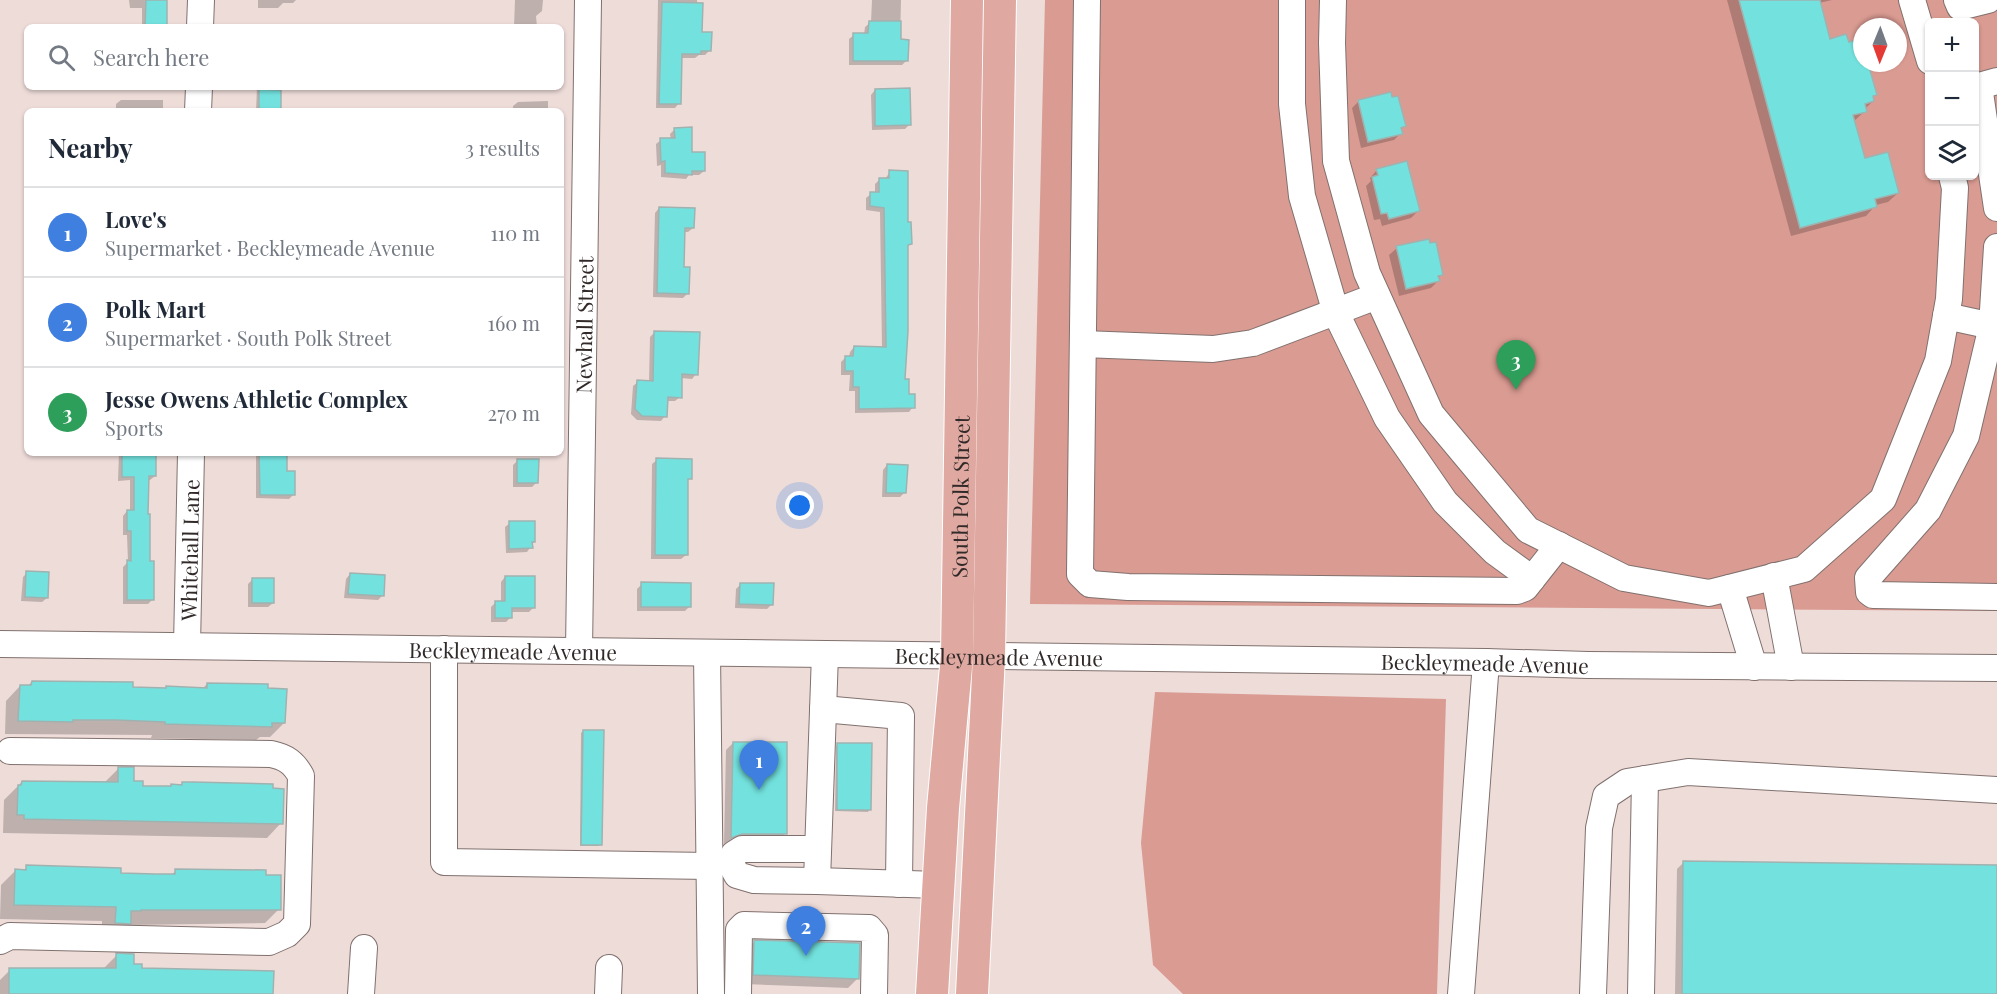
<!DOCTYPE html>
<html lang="en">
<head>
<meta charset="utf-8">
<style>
	body { margin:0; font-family:"Playfair Display",serif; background:#f6f6f7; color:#1f2937 }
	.controls { position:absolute; right:18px; top:18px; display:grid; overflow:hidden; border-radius:9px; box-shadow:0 2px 4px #0004 }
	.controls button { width:54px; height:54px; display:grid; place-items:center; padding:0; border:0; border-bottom:2px solid #e0e1e3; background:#fff; color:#1f2937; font:30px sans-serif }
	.compass { position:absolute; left:1853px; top:18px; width:54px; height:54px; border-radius:50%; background:#fff; box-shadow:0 2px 4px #0004; rotate:181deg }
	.you { position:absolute; left:800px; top:506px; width:21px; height:21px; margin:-15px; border:4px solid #fff; border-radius:50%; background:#1a73e8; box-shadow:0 0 0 9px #1a73e833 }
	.badge { display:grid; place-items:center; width:39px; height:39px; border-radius:50%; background:#b45309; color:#fff; font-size:20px; font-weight:700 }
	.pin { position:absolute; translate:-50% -50px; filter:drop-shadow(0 2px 3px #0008) }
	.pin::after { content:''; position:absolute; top:32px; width:21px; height:18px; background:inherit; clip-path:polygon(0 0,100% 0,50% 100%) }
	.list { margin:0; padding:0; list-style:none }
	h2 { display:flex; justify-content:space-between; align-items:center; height:78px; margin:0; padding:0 24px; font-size:26px }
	h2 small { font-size:20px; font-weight:400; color:#747a83 }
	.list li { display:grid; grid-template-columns:39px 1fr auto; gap:18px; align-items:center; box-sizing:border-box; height:90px; padding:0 24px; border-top:2px solid #e0e1e3 }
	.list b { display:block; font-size:22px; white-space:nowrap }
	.list p { margin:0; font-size:20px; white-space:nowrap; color:#747a83 }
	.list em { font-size:20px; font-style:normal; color:#747a83 }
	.icon { flex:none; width:33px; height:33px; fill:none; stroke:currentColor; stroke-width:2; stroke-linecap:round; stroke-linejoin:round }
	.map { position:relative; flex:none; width:1997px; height:994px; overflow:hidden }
	.search { position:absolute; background:#fff; box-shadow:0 2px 4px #0004; left:24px; top:24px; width:540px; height:66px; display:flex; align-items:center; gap:15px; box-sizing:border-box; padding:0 21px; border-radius:9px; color:#747a83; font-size:22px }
	.panel { position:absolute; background:#fff; box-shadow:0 2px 4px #0004; left:24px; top:108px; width:540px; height:348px; border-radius:9px }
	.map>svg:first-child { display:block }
</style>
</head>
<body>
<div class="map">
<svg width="1997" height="994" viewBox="0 0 1997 994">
	<rect width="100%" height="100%" fill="#eedcd9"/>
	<!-- green -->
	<path fill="#da9b92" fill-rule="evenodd" d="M1045 0H1997V611L1030 604ZM1930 22H1974V176H1930ZM1862 27H1898V63H1862Z
		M1155 692 1446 699 1437 994H1183L1153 965 1141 843Z"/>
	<!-- shadow -->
	<path fill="#0003" d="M129 0H165L166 27H142V8H130Z
		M258 0H296L293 3H283L278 8H258Z
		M515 0H543L542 11 536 16 537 27H514Z
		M658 0H697L700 33 709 51 705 55H699L695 58H680L679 103 675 108H656Z
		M872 0H901L900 41 907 60 902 65H849V39L854 35H864L865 27 871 22Z
		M1727 0H1832L1819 3 1829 40 1848 44 1857 49 1862 48V63H1867L1875 95 1872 98 1873 101 1865 109V111L1853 122 1864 160 1898 193 1888 202 1876 205 1866 216 1791 236Z
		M257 87H280V111H256Z
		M875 90 909 125 905 129 872 130 871 95Z
		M1391 99 1404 126 1400 130 1401 133 1394 140 1361 148 1352 108 1359 101Z
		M121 100H163V111H116V104Z
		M548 101V111H513V106L518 102Z
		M675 129 704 171 699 175H689L686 179 661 177V165L657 166 656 144 661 140H671L670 134Z
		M1377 170 1418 211 1411 218 1382 226 1380 219 1374 220 1366 186 1371 181 1370 178Z
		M890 172 910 244 907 247 904 381 907 395 913 407 909 412 855 413V391H849L850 375H841V362L846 357H849L850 352 854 347 882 348 880 212 866 210V198L871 194 875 193V184L880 179H885Z
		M659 208 693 228 688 232H683V269L688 293 683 298 653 297 655 213Z
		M1397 248 1442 274 1438 278V281L1431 288 1399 296 1389 255Z
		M654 333 696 374 692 379 681 378 680 397 675 401H666L665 416 661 421 637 420 631 414 633 386 638 382H649L650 337Z
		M119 453H137L155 476 150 480H147L148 562 153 599 148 604H123V567L128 562 127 535H123V516L127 511H130V480L118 481Z
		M256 453H286V472L294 494 289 499 256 498Z
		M518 460 537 482 532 487H513V465Z
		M657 460 690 478 687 482 686 555 681 559H651L652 464Z
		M887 465 905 492 900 497H882L883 470Z
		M510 523 534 542 527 552 506 553 505 527Z
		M27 573 47 598 42 602 21 601 23 577Z
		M350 574 382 596 378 600 344 598 346 579Z
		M505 577 534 607 529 612H511V617L506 622H491V607L496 602H501V582Z
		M253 579 273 603 268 607H248V584Z
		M642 584 689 607 685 611H637V589Z
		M740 585 772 604 767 609 735 608 736 589Z
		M32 682 131 688 202 689 207 684 284 723 270 737H260L256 740 151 738 152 735 5 734 6 701 20 686H28Z
		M583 731 600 845 598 846H580L581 733Z
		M733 743 785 833 778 841H734L724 844 726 750Z
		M838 745 869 810 868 812 835 811 836 746Z
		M118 769 132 782 142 787 180 786 183 784 281 823 267 838 3 833 4 800 22 782 104 783Z
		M1684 862 1997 866V994H1675L1677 869Z
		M27 867 119 874 171 875 176 871 279 909 265 923 128 925 115 937H102V921L0 919 1 885 15 871H23Z
		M754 942 858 978 848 988 744 984 745 951Z
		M117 955 141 969 272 994H0V980L10 970H102Z"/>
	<!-- building -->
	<path fill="#73e2de" stroke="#a0b2b0" stroke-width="1.5" d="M146 0H167V27H145Z
		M1739 0H1820L1830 39 1846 34 1849 42 1856 40 1858 48 1862 47V63H1868L1877 95 1873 96 1874 101 1865 104 1867 112 1853 115 1865 158 1888 152 1899 193 1875 199 1877 207 1800 228Z
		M662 2 703 3 702 32H712L711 51H701V54H682L681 104H659Z
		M869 21H901V39L909 40 908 61H853V33H868Z
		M910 88 911 125 875 126V89Z
		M259 89 281 90V111H259Z
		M1391 92 1392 97 1398 96 1406 126 1401 128 1403 134 1368 142 1358 100Z
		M692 127V152H705V171H692V175L665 173V161L661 162 660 138H675L674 128Z
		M1407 161 1420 211 1389 219 1387 213 1381 214 1372 177 1378 175 1376 169Z
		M889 170 908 171V222H911L912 244 908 245V331L905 379H909V394H915V408L859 409V387H853V371H845V356H853L854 346 886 347 884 208 870 206V192H879V178H889Z
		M659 207 695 208 694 228H685L684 267H690L689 294 657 293Z
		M1429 239 1430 243 1436 242 1443 275 1438 276 1440 281 1406 289 1396 246Z
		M654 331 700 332 698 375 682 374V398L668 397 667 417 642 416 635 409 637 380 653 381Z
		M122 453H156V476H149L148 514H150V561H154V600H127V560L131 561V531H127V510H134V477H122Z
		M259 453H287V471H295V495H260Z
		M656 458 692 459V479H688V555H655Z
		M517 459H539L538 483H517Z
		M887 464 908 465 906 493H886Z
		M509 521H535V542H532L533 548 509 549Z
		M26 571 49 572 48 598 25 597Z
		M350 573 385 575 384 596 348 594Z
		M505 576H535V608H512V618H495V601H505Z
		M252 578H274V603H252Z
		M641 582 691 583V607H641Z
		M740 583H774L773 605 739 604Z
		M32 681 133 682V687L166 688V686L207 688V683L268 684V688L287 689 285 723H272V727L165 724V722L116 720H73V722L18 721 20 685H31Z
		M583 730H604L602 845H581Z
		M733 742H787V834H742L731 838Z
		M837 743H872L871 810H837Z
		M118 767H134V781H143V786H171V784L182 785V782H193L273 784V788L284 789 283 824 24 819V815H17L18 785H21L22 781 118 782Z
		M1683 861 1997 865V994H1682Z
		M26 865 121 868V873L155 874H175V869L266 870V875H281V910H141V911H131V924L115 923 116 907 14 905 15 869 26 870Z
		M754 940 860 943 859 979 753 975Z
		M116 953 134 954V964H142V968L274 971 273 994H9V968H116Z"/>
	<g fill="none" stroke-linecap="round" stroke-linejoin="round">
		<!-- minor casing -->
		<g stroke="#80716e" stroke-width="28">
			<g id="minor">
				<path d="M1087 0 1080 574 1090 584 1128 587 1517 591 1525 588 1559 545"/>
				<path d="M1292 0V104L1302 196 1336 313 1387 418 1445 502 1495 552 1532 579"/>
				<path d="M1333 0 1332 43 1336 161 1367 273 1431 414 1528 530 1624 578 1709 593 1804 569 1883 499 1938 361 1949 299 1955 188 1952 176"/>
				<path d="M1912 0 1930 61"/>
				<path d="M1957 0 1960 7 1988 0"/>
				<path d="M200 27 201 0"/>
				<path d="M1997 81 1979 86 1997 208"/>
				<path d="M198 111 199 87"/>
				<path d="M1997 247 1992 326 1997 327"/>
				<path d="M1946 316 1992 326 1966 436 1928 510 1868 578 1869 592 1873 595 1997 597"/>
				<path d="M1083 344 1213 349 1253 343 1377 296"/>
				<path d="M1774 576 1791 667"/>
				<path d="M1730 588 1754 667"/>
				<path id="s1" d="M0 644 1486 662 1588 665 1997 668"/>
				<path id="s2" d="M187 646 191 453"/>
				<path d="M444 649V862L710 866"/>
				<path id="s3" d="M579 651 588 0"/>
				<path d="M707 653 711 994"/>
				<path d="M825 654 817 881 938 885"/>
				<path d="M823 709 901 716 899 884"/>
				<path d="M817 881 754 880 737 875 731 864 734 854 742 849H818"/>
				<path d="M0 941 10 936 269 942 287 934 297 924 301 776C294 763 286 757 271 754L10 751"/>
				<path d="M361 994 364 948"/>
				<path d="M608 994 609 968"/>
				<path d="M738 994 739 930 744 925 869 928 875 935 874 994"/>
				<path d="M1461 994 1486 662"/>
				<path d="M1593 994 1599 828 1606 796 1627 782 1688 772 1997 790"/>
				<path d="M1641 994 1645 779"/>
			</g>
		</g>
		<!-- major casing -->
		<g stroke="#fff" stroke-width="34">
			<g id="major">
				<path id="s4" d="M932 994 943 808 957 656 967 0"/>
				<path d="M972 994 989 656 1000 0"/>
			</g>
		</g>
		<!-- minor -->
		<use href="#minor" stroke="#fff" stroke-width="26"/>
		<!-- major -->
		<use href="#major" stroke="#dfa8a0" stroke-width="32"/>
	</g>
	<g text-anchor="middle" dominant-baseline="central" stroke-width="4.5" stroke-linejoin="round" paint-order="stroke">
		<!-- street labels -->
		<g font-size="21" fill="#312a29" stroke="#fbe9e6">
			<text stroke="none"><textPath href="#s3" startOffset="326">Newhall Street</textPath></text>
			<text stroke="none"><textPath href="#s4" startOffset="498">South Polk Street</textPath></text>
			<text stroke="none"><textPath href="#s2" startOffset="96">Whitehall Lane</textPath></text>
			<text stroke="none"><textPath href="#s1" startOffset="513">Beckleymeade Avenue</textPath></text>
			<text stroke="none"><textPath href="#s1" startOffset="999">Beckleymeade Avenue</textPath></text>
			<text stroke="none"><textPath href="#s1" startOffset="1485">Beckleymeade Avenue</textPath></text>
		</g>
	</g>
</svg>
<div class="controls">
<button>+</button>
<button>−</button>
<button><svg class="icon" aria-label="layers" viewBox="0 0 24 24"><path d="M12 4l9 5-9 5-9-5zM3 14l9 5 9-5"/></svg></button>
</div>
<svg class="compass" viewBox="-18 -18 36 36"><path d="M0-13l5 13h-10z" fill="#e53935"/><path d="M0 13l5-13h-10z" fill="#747a83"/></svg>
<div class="you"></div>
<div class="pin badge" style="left:759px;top:790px;background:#3f7fe0">1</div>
<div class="pin badge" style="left:806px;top:956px;background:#3f7fe0">2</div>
<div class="pin badge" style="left:1516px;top:390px;background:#2e9e5b">3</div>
<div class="search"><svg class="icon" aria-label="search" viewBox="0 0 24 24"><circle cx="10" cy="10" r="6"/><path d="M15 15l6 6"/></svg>Search here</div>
<section class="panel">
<h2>Nearby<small>3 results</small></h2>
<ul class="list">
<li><span class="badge" style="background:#3f7fe0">1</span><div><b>Love's</b><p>Supermarket · Beckleymeade Avenue</p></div><em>110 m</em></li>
<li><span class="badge" style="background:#3f7fe0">2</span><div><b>Polk Mart</b><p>Supermarket · South Polk Street</p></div><em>160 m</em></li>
<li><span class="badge" style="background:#2e9e5b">3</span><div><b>Jesse Owens Athletic Complex</b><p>Sports</p></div><em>270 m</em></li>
</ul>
</section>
</div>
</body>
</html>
